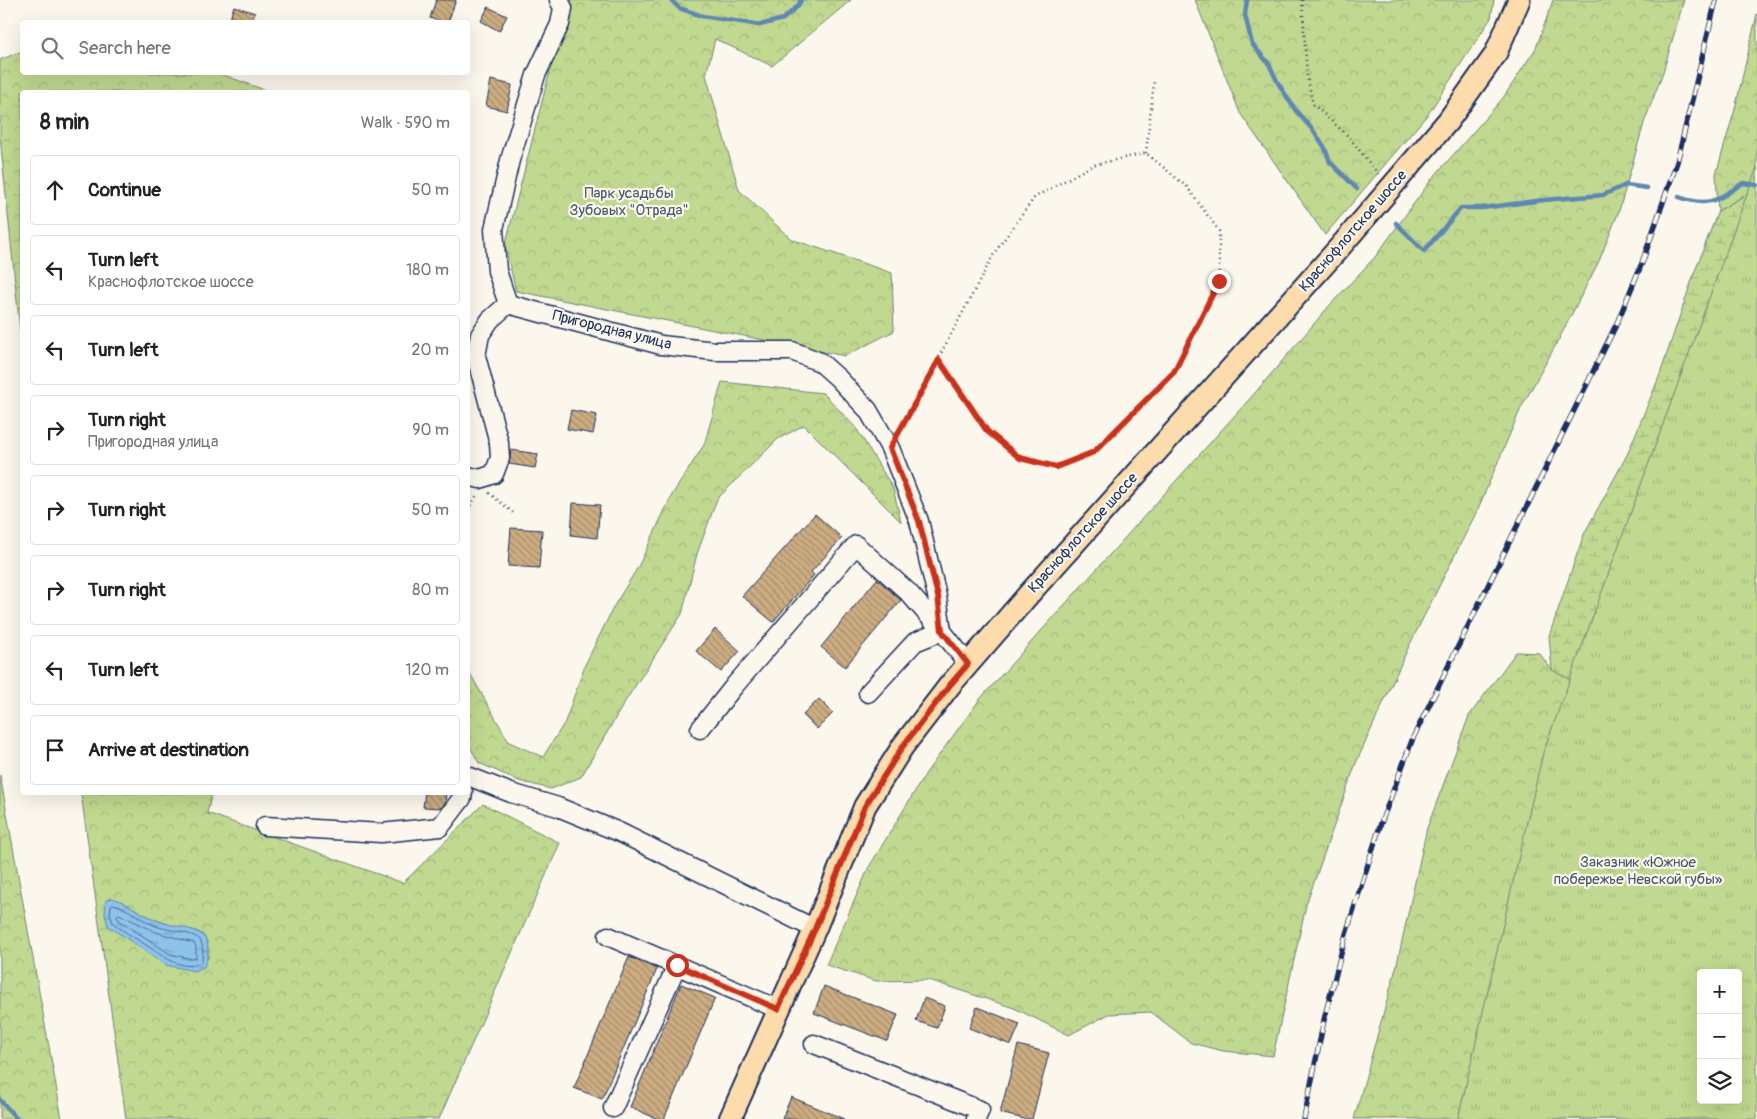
<!DOCTYPE html>
<html lang="en">
<head>
<meta charset="utf-8">
<style>
	body { margin:0; font-family:Pangolin,sans-serif; background:#f2f2f2; color:#222 }
	.controls { position:absolute; right:15px; bottom:15px; display:grid; overflow:hidden; border-radius:5px; box-shadow:0 5px 20px #0002 }
	.controls button { width:45px; height:45px; display:grid; place-items:center; padding:0; border:0; border-bottom:1px solid #e0e0e0; background:#fff; color:#222; font:25px sans-serif }
	.stop { position:absolute; width:15px; height:15px; margin:-11px; border:4px solid #c8321e; border-radius:50%; background:#fff }
	.stop.end { background:#c8321e; border-color:#fff; box-shadow:0 1px 5px #0008 }
	.list { margin:0; padding:0; list-style:none }
	h2 { display:flex; justify-content:space-between; align-items:center; height:65px; margin:0; padding:0 20px; font-size:21px }
	h2 small { font-size:16px; font-weight:400; color:#767676 }
	.list li { display:grid; grid-template-columns:32px 1fr auto; gap:15px; align-items:center; box-sizing:border-box; height:70px; margin:0 10px 10px; padding:0 10px; border:1px solid #e0e0e0; border-radius:5px }
	.list b { display:block; font-size:19px; white-space:nowrap }
	.list p { margin:0; font-size:16px; white-space:nowrap; color:#767676 }
	.list em { font-size:16px; font-style:normal; color:#767676 }
	.icon { flex:none; width:28px; height:28px; fill:none; stroke:currentColor; stroke-width:2; stroke-linecap:round; stroke-linejoin:round }
	.map { position:relative; flex:none; width:1757px; height:1119px; overflow:hidden }
	.search { position:absolute; background:#fff; box-shadow:0 5px 20px #0002; left:20px; top:20px; width:450px; height:55px; display:flex; align-items:center; gap:12px; box-sizing:border-box; padding:0 18px; border-radius:5px; color:#767676; font-size:19px }
	.panel { position:absolute; background:#fff; box-shadow:0 5px 20px #0002; left:20px; top:90px; width:450px; height:705px; border-radius:5px }
	.map>svg:first-child { display:block }
</style>
</head>
<body>
<div class="map">
<svg width="1757" height="1119" viewBox="0 0 1757 1119">
	<defs>
		<pattern id="forest-crowns" width="20" height="18" patternUnits="userSpaceOnUse" patternTransform="scale(1.25)"><rect width="20" height="18" fill="#c0d88f"/><path d="M2 6a3 3 0 1 1 6 0M12 15a3 3 0 1 1 6 0" fill="none" stroke="#a4ba7e"/></pattern>
		<pattern id="wetland-marsh" width="20" height="14" patternUnits="userSpaceOnUse" patternTransform="scale(1.25)"><rect width="20" height="14" fill="#c0d88f"/><path d="M1 5h8M5 5V1M11 12h8M15 12V8" fill="none" stroke="#a4ba7e"/></pattern>
		<pattern id="park-tufts" width="24" height="20" patternUnits="userSpaceOnUse" patternTransform="scale(1.25)"><rect width="24" height="20" fill="#c0d88f"/><path d="M3 7l-1-3M5 7V3M7 7l1-3M15 17l-1-3M17 17v-4M19 17l1-3" fill="none" stroke="#a4ba7e"/></pattern>
		<pattern id="water-ripples" width="26" height="14" patternUnits="userSpaceOnUse" patternTransform="scale(1.25)"><rect width="26" height="14" fill="#8dc2eb"/><path d="M2 4q2-2 4 0t4 0M15 11q2-2 4 0t4 0" fill="none" stroke="#729ec2"/></pattern>
		<pattern id="building-back-hatch" width="6" height="6" patternUnits="userSpaceOnUse" patternTransform="scale(1.25)"><rect width="6" height="6" fill="#cdad81"/><path d="M-1 5l2 2M0 0l6 6M5-1l2 2" fill="none" stroke="#a68d6d"/></pattern>
	</defs>
	<rect width="100%" height="100%" fill="#fbf7ec"/>
	<filter id="ink" filterUnits="userSpaceOnUse"><feTurbulence type="fractalNoise" baseFrequency=".02" numOctaves="2"/><feDisplacementMap in="SourceGraphic" scale="10" xChannelSelector="R" yChannelSelector="G"/><feConvolveMatrix kernelMatrix="1 2 1 2 8 2 1 2 1" color-interpolation-filters="sRGB"/></filter>
	<g filter="url(#ink)">
		<!-- forest -->
		<path fill="url(#forest-crowns)" stroke="#6e8476" fill-rule="evenodd" d="M568 0H851L772 66 715 39 706 75 739 190 791 239 892 273 894 331 845 356 516 291 505 246Z
			M1195 0H1494L1491 18 1428 114 1325 235 1240 113Z
			M1553 0H1684L1663 72 1644 123 1619 211 1599 261 1559 339 1521 408 1477 511 1409 646 1356 763 1306 905 1273 1056 1223 1051 1191 1043 1151 1012 1109 1014 1069 1035 1014 1008 928 980 876 981 826 965 869 867 926 773 980 699 1254 394 1330 305 1375 257 1431 180 1503 98 1536 48Z
			M1757 14V188L1718 211 1716 174 1735 109Z
			M22 51V72L218 73 270 92H22V349L0 137V60Z
			M722 382 823 393 856 428 893 488 901 522 804 425 778 439 717 499 697 554 682 614 626 700 581 777 551 789 519 781 479 763 468 743V670L509 742 543 757 565 722 585 665 614 606 638 567 672 495 704 445Z
			M1696 567 1757 1119H1354L1396 968 1427 828 1469 716 1516 652 1539 653 1552 670ZM1701 973H1738V1100H1701Z
			M0 775 62 1119H0Z
			M81 793H212L207 813 403 883 483 804 560 843 439 1119H126ZM121 901C141 914 162 924 186 929 192 930 200 931 204 936 209 943 208 952 208 959L154 958 146 951Z"/>
		<!-- wetland -->
		<path fill="url(#wetland-marsh)" stroke="#6e8476" d="M1757 188 1598 694 1552 670 1549 636 1584 534 1627 455 1659 377 1695 271 1718 211Z"/>
		<!-- park -->
		<path fill="url(#park-tufts)" stroke="#6e8476" fill-rule="evenodd" d="M1757 167V1119H1458L1543 753ZM1701 973H1738V1100H1701Z"/>
		<!-- water -->
		<path fill="url(#water-ripples)" stroke="#5f87b3" d="M112 898C129 903 143 916 161 922 172 926 194 928 202 935 211 942 208 958 204 967L194 971 166 965 108 926 105 914 106 900Z"/>
		<g fill="none" stroke-linecap="round" stroke-linejoin="round">
			<!-- shore -->
			<path stroke="#496a96" stroke-width="1" d="M113 904C127 907 143 922 159 927 168 930 195 933 200 940 204 946 203 957 201 963 181 972 162 955 146 945 135 938 123 931 113 923L110 913 111 906Z
				M119 914 156 932 194 943 196 947V958L192 959 170 954 119 920 117 916Z"/>
			<!-- stream -->
			<path stroke="#5f87b3" stroke-width="4.5" d="M671 0 679 8 702 16 760 25 783 19 798 6 801 0
				M1247 0 1245 15 1252 44 1269 64 1278 83 1296 111 1312 129 1324 146 1330 162 1357 189
				M1679 197C1709 208 1718 200 1743 183L1757 185
				M1396 223 1424 251 1461 208H1482L1544 200 1603 195 1626 185 1647 188
				M0 1100 17 1119"/>
		</g>
		<!-- building -->
		<path fill="url(#building-back-hatch)" stroke="#1b2f5e" d="M436 0H456L448 22H442L430 18Z
			M234 6 255 13 251 22H229Z
			M488 7 507 16 499 31 481 21Z
			M491 80 512 85 507 111 486 106Z
			M571 410 597 415 593 434 567 429Z
			M511 450 538 454 535 468 509 464Z
			M573 503 600 505 597 538 571 535Z
			M815 514 842 538 811 572 814 575 773 622 742 596Z
			M511 528 542 530 539 568 508 566Z
			M877 579 901 600 845 667 821 647Z
			M715 629 740 651 721 672 696 651Z
			M819 699 833 713 817 729 803 715Z
			M425 792H446L445 803 441 808 423 807Z
			M629 957 657 969 602 1099 574 1088Z
			M681 984 715 998 664 1119H658L630 1107Z
			M824 986 898 1015 887 1041 814 1013Z
			M924 998 945 1006 937 1028 916 1021Z
			M977 1007 1020 1024 1011 1045 969 1028Z
			M1018 1045 1049 1053 1032 1119H1024L1000 1113Z
			M791 1097 844 1119H782Z"/>
		<g fill="none" stroke-linecap="round" stroke-linejoin="round">
			<!-- minor casing -->
			<g stroke="#1b2f5e" stroke-width="21">
				<path id="minor" d="M559 0 563 8 560 24 536 75 510 160 494 229 497 271 508 304 661 345 715 351H792L820 362 838 378 868 410 890 448 919 521 937 596 942 631
					M468 476 480 479 494 474 500 458 499 443 476 356 480 335 490 320 508 304
					M868 693 915 642 942 631
					M700 729 735 685 856 545 908 592 942 631 968 664
					M468 776 511 793 558 807 619 832 815 929
					M265 826 381 833 440 827 462 798 463 792
					M608 936 778 1009
					M814 1044 980 1110 976 1119
					M613 1108 677 965"/>
			</g>
			<!-- major casing -->
			<g stroke="#1b2f5e" stroke-width="25">
				<path id="major" d="M730 1119 815 929 865 806 903 746 950 685 1029 594 1339 248 1448 121 1495 55 1519 0"/>
			</g>
			<!-- path -->
			<path stroke="#1b2f5e" stroke-width="2.5" stroke-dasharray="1 4" stroke-linecap="butt" d="M1302 0 1307 76 1313 104 1349 137 1378 174
				M1146 153 1154 81
				M899 432 995 252 1035 197 1093 165 1146 153 1187 187 1219 231V281L1174 372 1094 452 1056 467 1020 458 987 431 939 360
				M489 493 516 515
				M468 510 477 495"/>
			<!-- minor -->
			<use href="#minor" stroke="#fbf7ec" stroke-width="18"/>
			<!-- major -->
			<use href="#major" stroke="#fcdcac" stroke-width="21"/>
			<!-- rail casing -->
			<g stroke="#1b2f5e" stroke-width="5.5">
				<path id="rail" d="M1304 1119 1324 1020 1346 934 1381 823 1413 738 1617 323 1642 263 1677 162 1716 0"/>
			</g>
			<!-- rail -->
			<use href="#rail" stroke="#fbf7ec" stroke-width="4" stroke-dasharray="11" stroke-linecap="butt"/>
		</g>
	</g>
	<g fill="none" stroke-linecap="round" stroke-linejoin="round" filter="url(#ink)">
		<!-- route -->
		<path stroke="#c8321e" stroke-width="6" d="M677 965 778 1009 815 929 865 806 903 746 950 685 968 664 942 631 938 596 919 521 890 448 939 360 987 431 1020 458 1056 467 1094 452 1174 372 1219 281"/>
	</g>
	<g text-anchor="middle" dominant-baseline="central" stroke-width="4.5" stroke-linejoin="round" paint-order="stroke">
		<!-- park labels -->
		<g font-size="15" fill="#44596a" stroke="#fbf7ec">
			<text x="629" y="193">Парк усадьбы<tspan x="629" dy="17">Зубовых "Отрада"</tspan></text>
			<text x="1638" y="862">Заказник «Южное<tspan x="1638" dy="17">побережье Невской губы»</tspan></text>
		</g>
		<!-- street labels -->
		<g font-size="15" fill="#1b2f5e" stroke="#fbf7ec">
			<text transform="translate(1353 231) rotate(-49)">Краснофлотское шоссе</text>
			<text transform="translate(612 330) rotate(14)">Пригородная улица</text>
			<text transform="translate(1083 533) rotate(-48)">Краснофлотское шоссе</text>
		</g>
	</g>
</svg>
<div class="controls">
<button>+</button>
<button>−</button>
<button><svg class="icon" aria-label="layers" viewBox="0 0 24 24"><path d="M12 4l9 5-9 5-9-5zM3 14l9 5 9-5"/></svg></button>
</div>
<div class="stop" style="left:677px;top:965px"></div>
<div class="stop end" style="left:1219px;top:281px"></div>
<div class="search"><svg class="icon" aria-label="search" viewBox="0 0 24 24"><circle cx="10" cy="10" r="6"/><path d="M15 15l6 6"/></svg>Search here</div>
<section class="panel">
<h2>8 min<small>Walk · 590 m</small></h2>
<ul class="list">
<li><svg class="icon" aria-label="ahead" viewBox="0 0 24 24"><path d="M12 20V5M6 11l6-6 6 6"/></svg><div><b>Continue</b></div><em>50 m</em></li>
<li><svg class="icon" aria-label="left" viewBox="0 0 24 24"><path d="M17 20v-9H6M10 6l-5 5 5 5"/></svg><div><b>Turn left</b><p>Краснофлотское шоссе</p></div><em>180 m</em></li>
<li><svg class="icon" aria-label="left" viewBox="0 0 24 24"><path d="M17 20v-9H6M10 6l-5 5 5 5"/></svg><div><b>Turn left</b></div><em>20 m</em></li>
<li><svg class="icon" aria-label="right" viewBox="0 0 24 24"><path d="M7 20v-9h11M14 6l5 5-5 5"/></svg><div><b>Turn right</b><p>Пригородная улица</p></div><em>90 m</em></li>
<li><svg class="icon" aria-label="right" viewBox="0 0 24 24"><path d="M7 20v-9h11M14 6l5 5-5 5"/></svg><div><b>Turn right</b></div><em>50 m</em></li>
<li><svg class="icon" aria-label="right" viewBox="0 0 24 24"><path d="M7 20v-9h11M14 6l5 5-5 5"/></svg><div><b>Turn right</b></div><em>80 m</em></li>
<li><svg class="icon" aria-label="left" viewBox="0 0 24 24"><path d="M17 20v-9H6M10 6l-5 5 5 5"/></svg><div><b>Turn left</b></div><em>120 m</em></li>
<li><svg class="icon" aria-label="arrive" viewBox="0 0 24 24"><path d="M6 21V4h12l-3 4 3 4H6"/></svg><div><b>Arrive at destination</b></div></li>
</ul>
</section>
</div>
</body>
</html>
